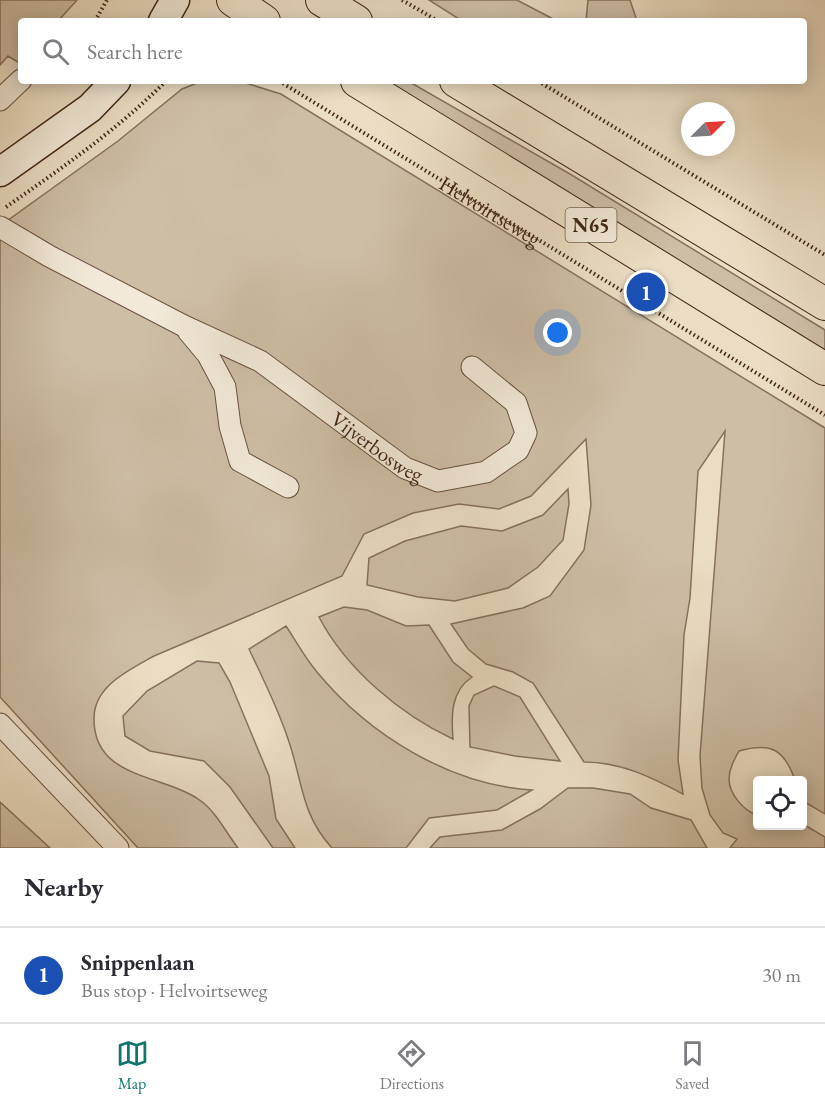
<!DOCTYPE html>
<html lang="en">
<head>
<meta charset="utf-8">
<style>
	body { margin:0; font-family:"EB Garamond",serif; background:#f7f7f7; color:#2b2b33 }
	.controls { position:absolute; right:18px; bottom:18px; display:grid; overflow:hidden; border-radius:6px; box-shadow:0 3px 15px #0003 }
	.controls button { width:54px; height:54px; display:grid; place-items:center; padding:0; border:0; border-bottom:2px solid #e1e1e2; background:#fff; color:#2b2b33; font:30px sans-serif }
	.compass { position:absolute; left:681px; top:102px; width:54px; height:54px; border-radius:50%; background:#fff; box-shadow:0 3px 15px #0003; rotate:66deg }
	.you { position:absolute; left:558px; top:333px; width:21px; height:21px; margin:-15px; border:4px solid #fff; border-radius:50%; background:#1a73e8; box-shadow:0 0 0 9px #1a73e833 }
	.badge { display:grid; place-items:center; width:39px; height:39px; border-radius:50%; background:#0f766e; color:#fff; font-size:20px; font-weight:700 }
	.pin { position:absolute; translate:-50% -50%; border:3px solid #fff; box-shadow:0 2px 6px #0006 }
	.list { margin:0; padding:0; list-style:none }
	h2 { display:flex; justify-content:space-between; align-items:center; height:78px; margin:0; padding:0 24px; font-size:26px }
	h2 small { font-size:20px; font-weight:400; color:#7c7c81 }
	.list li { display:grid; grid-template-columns:39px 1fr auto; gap:18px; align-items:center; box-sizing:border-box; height:96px; padding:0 24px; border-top:2px solid #e1e1e2 }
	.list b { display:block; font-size:22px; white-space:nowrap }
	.list p { margin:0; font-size:20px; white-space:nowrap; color:#7c7c81 }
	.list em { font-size:20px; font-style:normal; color:#7c7c81 }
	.icon { flex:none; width:33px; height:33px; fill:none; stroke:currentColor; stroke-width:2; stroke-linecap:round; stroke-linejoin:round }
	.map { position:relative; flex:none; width:825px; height:848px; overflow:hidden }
	.search { position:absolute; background:#fff; box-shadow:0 3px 15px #0003; left:18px; right:18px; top:18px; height:66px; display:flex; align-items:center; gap:15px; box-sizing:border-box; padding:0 21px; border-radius:6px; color:#7c7c81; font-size:22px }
	.sheet { height:174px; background:#fff }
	nav { display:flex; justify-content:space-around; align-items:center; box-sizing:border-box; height:84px; border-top:2px solid #e1e1e2; background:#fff; font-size:16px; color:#7c7c81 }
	nav a { display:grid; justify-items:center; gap:3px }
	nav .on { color:#0f766e }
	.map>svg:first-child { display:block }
</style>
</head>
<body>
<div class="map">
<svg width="825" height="848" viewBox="0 0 825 848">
	<rect width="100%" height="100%" fill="#ebddc3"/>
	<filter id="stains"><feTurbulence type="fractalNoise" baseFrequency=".00333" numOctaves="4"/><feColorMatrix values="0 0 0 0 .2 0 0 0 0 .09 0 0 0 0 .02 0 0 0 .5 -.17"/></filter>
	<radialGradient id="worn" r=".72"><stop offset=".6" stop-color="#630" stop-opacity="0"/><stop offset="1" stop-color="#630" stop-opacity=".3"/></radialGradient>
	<!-- green -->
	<path fill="#cebea6" stroke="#87715e" stroke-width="1.5" d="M0 0H77L58 21H21V64L8 56 0 65Z
		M429 0H517L557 21H462Z
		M588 0H630L637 21H586Z
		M202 81H239L281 94 825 428V814L803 801 802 780H795C784 749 771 742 739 751 734 760 729 769 729 779 729 794 744 811 757 815L758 826 803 824 825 837V848H730L737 839 723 833 710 815 702 788 700 756 725 431 698 471 690 598 684 635 678 760 683 794C651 777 621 762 584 762L533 683 513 672 486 664 468 649 451 624 523 608 550 596 584 550 591 505 586 439 531 496 499 509 459 504 413 513 364 534 342 576 154 656C129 670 94 686 94 718 93 780 165 774 201 801 216 812 227 834 238 848H138L0 697V226L118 141 182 89Z
		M382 81H408L570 174 825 330V351Z
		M568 489 569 504 563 540 538 567 508 588 455 601 418 597 367 585 369 558 405 541 461 526 502 531 543 515Z
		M344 607 367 610 406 626 429 625 453 662 472 677C451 691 451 715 453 739 401 715 346 669 319 617Z
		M286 626C296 641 305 658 317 672 368 734 449 785 532 790L497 810 429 818 406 848H332C301 814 303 783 289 742 279 710 263 679 249 649Z
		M197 661 219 663 230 682 269 776 276 819 295 848H273L230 787 204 761 150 751 125 736 123 716 147 691Z
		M494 686 520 697 560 761 515 756 470 747 469 706 474 695Z
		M568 788H593L630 794 651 808 691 820 707 848H430L440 837 502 830 540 809Z
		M0 802 50 848H0Z"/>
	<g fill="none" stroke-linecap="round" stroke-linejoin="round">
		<!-- street casing -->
		<g stroke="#6b5241" stroke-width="23">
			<g id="street">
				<path d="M0 100 21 80"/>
				<path id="s2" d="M0 227 49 256 184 326 260 361 405 468 438 481 486 472 518 450 526 433 516 403 472 367"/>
				<path d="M188 331 208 355 225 387 230 426 240 461 288 487"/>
				<path d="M0 724 118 848"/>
			</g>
		</g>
		<!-- secondary casing -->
		<g stroke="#402416" stroke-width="31">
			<path id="secondary" d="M163 21 175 0
				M0 172 90 108 116 81"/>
		</g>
		<!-- primary casing -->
		<g stroke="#402416" stroke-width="34">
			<path id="primary" d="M233 0 264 21
				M322 0 356 21
				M357 81 825 369
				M456 81 825 304"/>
		</g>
		<!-- path -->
		<g stroke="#402416" stroke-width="4" stroke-dasharray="1.5 3" stroke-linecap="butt">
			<path d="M402 0 438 21"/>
			<path d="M95 21 107 0"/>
			<path id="s1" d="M279 81 825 415"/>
			<path d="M538 81 825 255"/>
			<path d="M6 207C62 168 117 130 166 81"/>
		</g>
		<!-- street -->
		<use href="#street" stroke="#f2e9d8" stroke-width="21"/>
		<!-- secondary -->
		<use href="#secondary" stroke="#f2e9d8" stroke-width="28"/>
		<!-- primary -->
		<use href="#primary" stroke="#ebddc3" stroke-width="32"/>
	</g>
	<g text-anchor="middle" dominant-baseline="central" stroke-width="6" stroke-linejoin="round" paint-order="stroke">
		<!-- shield labels -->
		<rect fill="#f2e9d8" stroke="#755f50" stroke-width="1.5" x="565.5" y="208" width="51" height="34" rx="4.5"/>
		<g font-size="20" font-weight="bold" fill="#402416">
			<text x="591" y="225">N65</text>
		</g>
		<!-- street labels -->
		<g font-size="21" fill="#402416" stroke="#f2e9d8">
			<text stroke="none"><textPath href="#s1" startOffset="248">Helvoirtseweg</textPath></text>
			<text stroke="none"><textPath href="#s2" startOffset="438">Vijverbosweg</textPath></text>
		</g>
	</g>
	<rect width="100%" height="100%" filter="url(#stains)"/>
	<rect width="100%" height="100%" fill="url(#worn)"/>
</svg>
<div class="controls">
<button><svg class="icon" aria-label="locate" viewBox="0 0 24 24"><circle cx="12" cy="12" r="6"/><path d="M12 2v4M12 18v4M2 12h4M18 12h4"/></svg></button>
</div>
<svg class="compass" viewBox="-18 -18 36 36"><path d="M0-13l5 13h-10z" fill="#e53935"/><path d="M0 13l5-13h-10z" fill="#7c7c81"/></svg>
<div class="you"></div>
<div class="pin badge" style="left:646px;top:292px;background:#1a4fb4">1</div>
<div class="search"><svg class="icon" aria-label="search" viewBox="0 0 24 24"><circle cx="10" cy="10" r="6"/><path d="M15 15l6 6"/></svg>Search here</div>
</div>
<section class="sheet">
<h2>Nearby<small></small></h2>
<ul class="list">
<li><span class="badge" style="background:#1a4fb4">1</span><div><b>Snippenlaan</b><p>Bus stop · Helvoirtseweg</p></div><em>30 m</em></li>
</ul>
</section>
<nav>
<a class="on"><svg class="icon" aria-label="map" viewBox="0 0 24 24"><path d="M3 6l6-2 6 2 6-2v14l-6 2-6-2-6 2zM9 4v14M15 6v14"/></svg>Map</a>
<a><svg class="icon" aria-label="directions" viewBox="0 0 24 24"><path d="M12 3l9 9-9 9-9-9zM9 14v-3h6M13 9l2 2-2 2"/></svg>Directions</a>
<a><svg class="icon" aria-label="saved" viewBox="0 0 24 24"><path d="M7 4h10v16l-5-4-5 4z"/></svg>Saved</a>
</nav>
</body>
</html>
